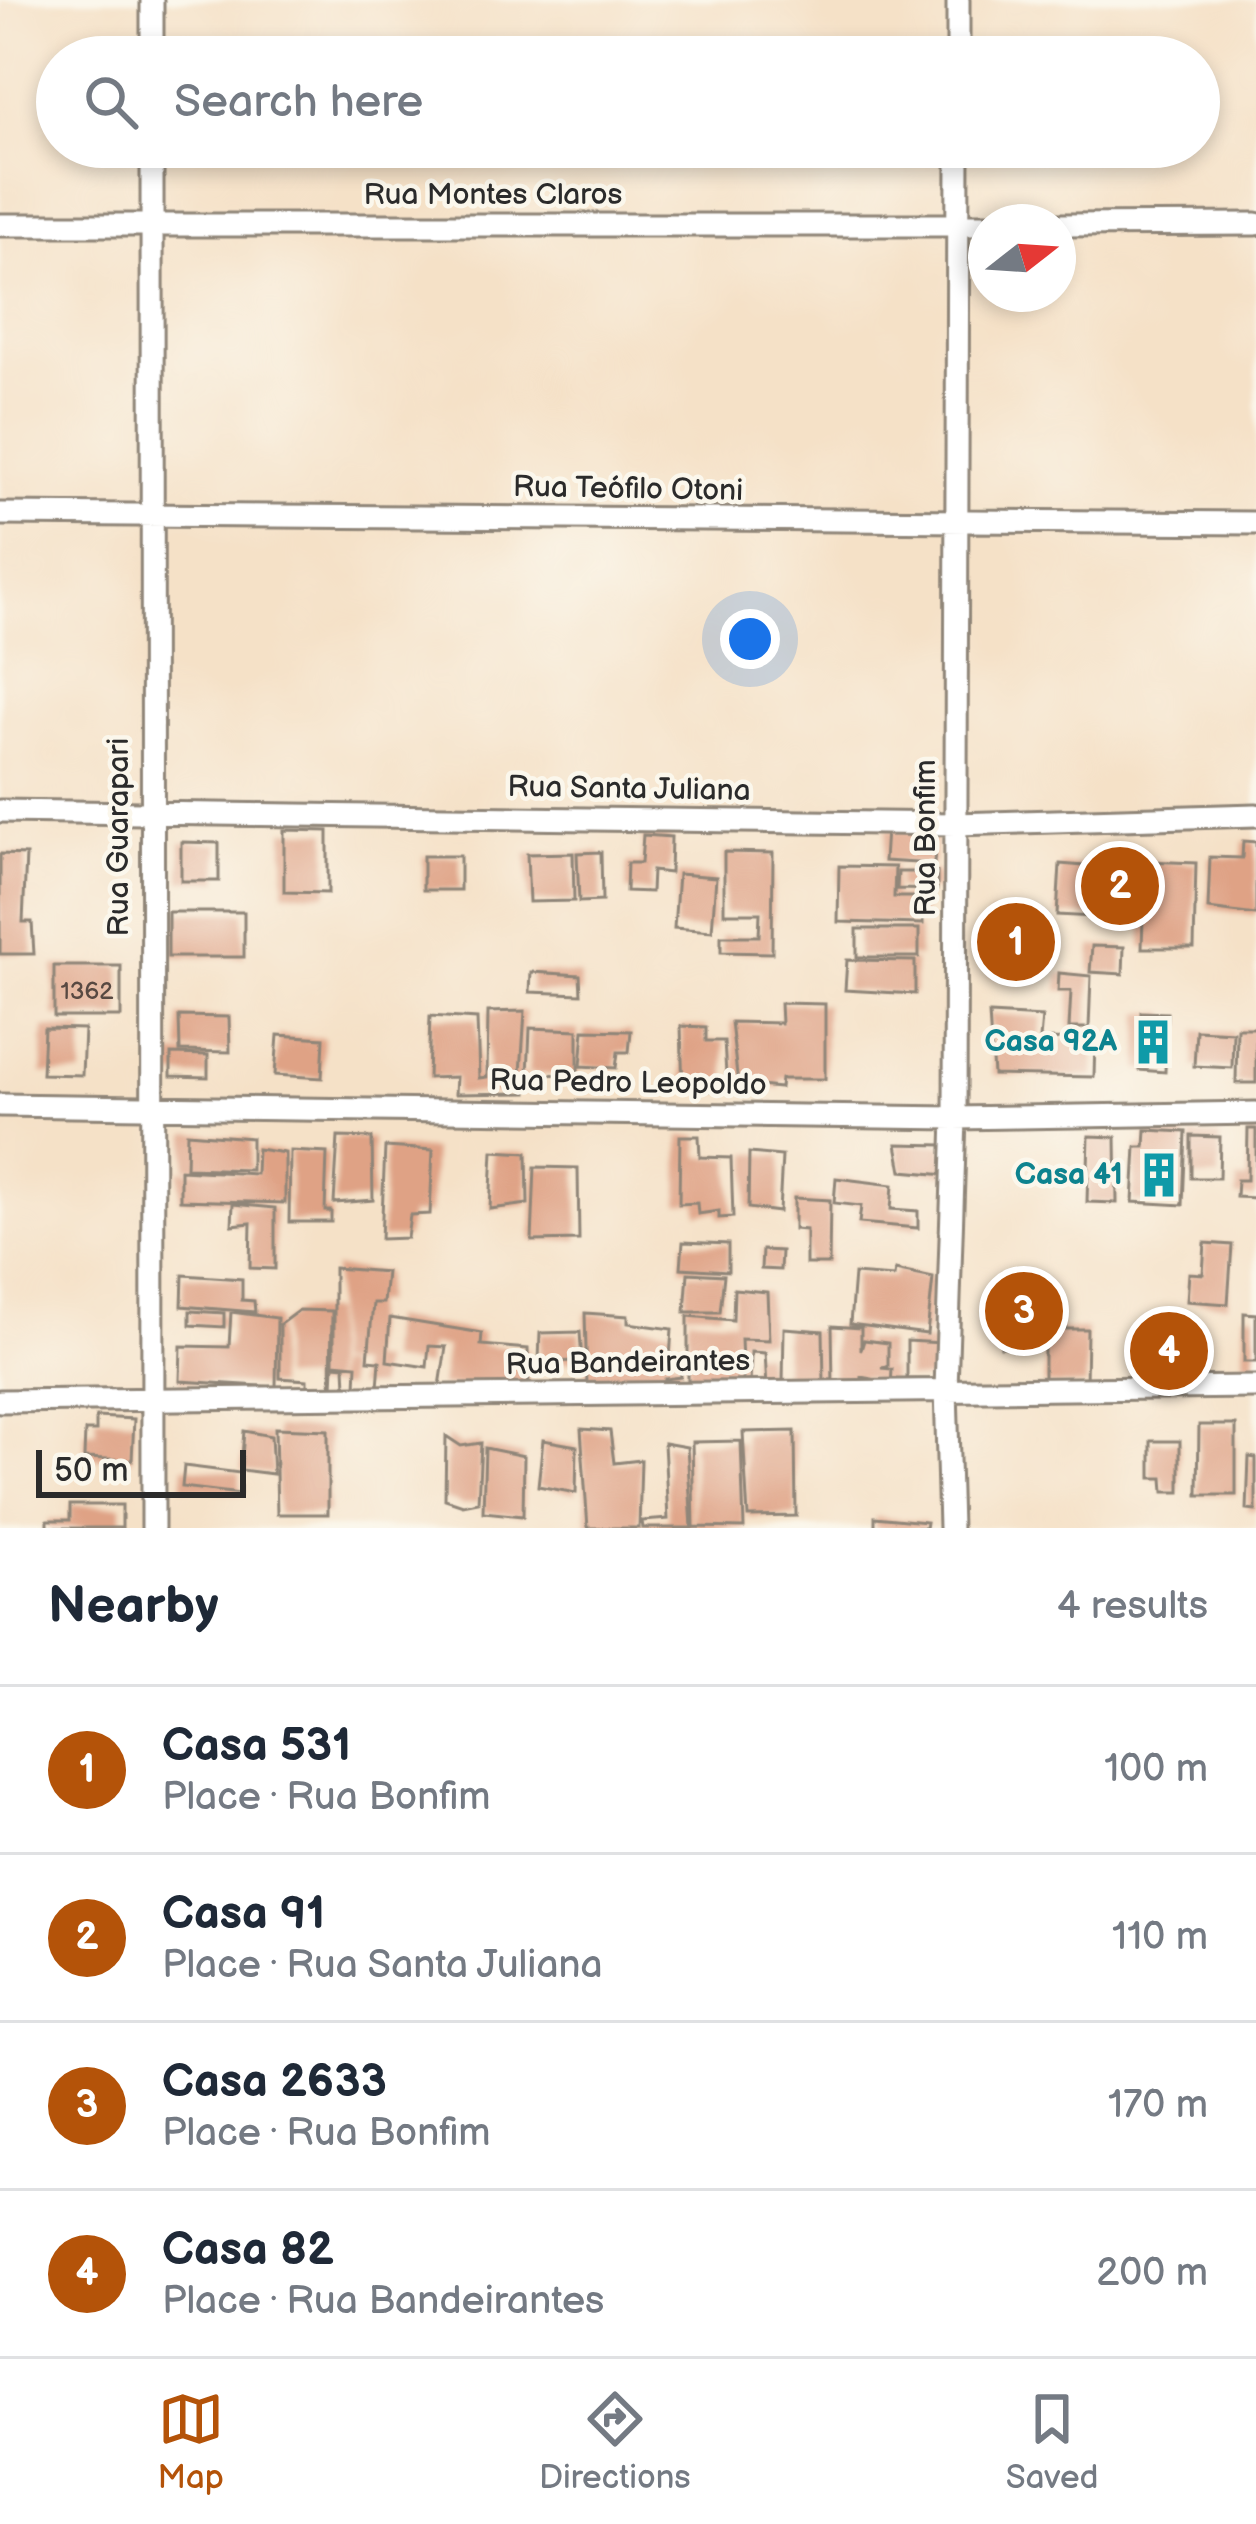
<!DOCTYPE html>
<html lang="en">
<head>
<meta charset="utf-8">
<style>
	body { margin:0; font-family:"Balsamiq Sans",sans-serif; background:#f2f2f3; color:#1f2937 }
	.compass { position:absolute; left:968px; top:204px; width:108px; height:108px; border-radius:50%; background:#fff; box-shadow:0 6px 18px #0003; rotate:73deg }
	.scale { position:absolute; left:36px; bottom:30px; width:210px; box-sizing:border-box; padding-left:12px; border:6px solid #2b2b2b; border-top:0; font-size:33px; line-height:42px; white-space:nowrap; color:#2b2b2b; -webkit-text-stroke:9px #fbf7ec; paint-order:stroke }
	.you { position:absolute; left:750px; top:639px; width:42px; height:42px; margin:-30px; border:9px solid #fff; border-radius:50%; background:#1a73e8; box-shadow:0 0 0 18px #1a73e833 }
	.badge { display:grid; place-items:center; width:78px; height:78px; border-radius:50%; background:#b45309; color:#fff; font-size:39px; font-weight:700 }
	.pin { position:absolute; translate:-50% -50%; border:6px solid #fff; box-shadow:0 3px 12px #0006 }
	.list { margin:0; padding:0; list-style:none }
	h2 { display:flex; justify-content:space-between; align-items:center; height:156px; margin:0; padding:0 48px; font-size:51px }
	h2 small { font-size:39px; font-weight:400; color:#747a83 }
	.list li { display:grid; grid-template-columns:78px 1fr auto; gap:36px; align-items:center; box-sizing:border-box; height:168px; padding:0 48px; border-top:3px solid #e0e1e3 }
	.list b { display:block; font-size:45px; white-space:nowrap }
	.list p { margin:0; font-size:39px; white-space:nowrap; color:#747a83 }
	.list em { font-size:39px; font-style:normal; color:#747a83 }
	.icon { flex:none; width:66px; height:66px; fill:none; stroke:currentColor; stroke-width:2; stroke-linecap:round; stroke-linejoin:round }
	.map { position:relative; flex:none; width:1256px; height:1528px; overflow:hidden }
	.search { position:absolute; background:#fff; box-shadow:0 6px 18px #0003; left:36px; right:36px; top:36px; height:132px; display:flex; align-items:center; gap:30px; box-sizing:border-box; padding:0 42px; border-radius:66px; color:#747a83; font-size:45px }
	.sheet { height:828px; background:#fff }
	nav { display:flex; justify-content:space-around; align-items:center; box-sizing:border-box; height:168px; border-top:3px solid #e0e1e3; background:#fff; font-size:33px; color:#747a83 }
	nav a { display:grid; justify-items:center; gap:6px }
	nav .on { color:#b45309 }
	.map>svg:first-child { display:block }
</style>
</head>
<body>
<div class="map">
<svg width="1256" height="1528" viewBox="0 0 1256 1528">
	<rect width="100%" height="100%" fill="#fbf7ec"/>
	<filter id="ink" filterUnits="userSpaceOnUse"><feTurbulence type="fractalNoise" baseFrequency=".00833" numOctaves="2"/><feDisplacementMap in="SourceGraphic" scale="24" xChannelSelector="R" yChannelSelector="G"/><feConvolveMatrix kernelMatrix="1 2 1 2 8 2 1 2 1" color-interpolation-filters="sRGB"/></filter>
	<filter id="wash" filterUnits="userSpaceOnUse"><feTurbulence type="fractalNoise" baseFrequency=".004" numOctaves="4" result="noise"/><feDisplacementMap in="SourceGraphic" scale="48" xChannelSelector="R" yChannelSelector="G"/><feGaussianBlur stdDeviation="2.7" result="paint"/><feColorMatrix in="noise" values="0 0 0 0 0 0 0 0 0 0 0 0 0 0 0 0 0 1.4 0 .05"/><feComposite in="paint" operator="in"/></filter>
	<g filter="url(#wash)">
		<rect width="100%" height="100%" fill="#f5e1c7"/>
		<g id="blocks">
			<!-- building -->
			<path fill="#dfa285" d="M886 829 936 832 934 864 884 861Z
				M284 830 328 831V893L284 892Z
				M643 835 671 837 670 873 652 871 651 892 626 891 627 863H641Z
				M1243 841 1256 842V915L1208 909 1210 857 1242 858Z
				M181 842 219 843V881H181Z
				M601 852 602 901 579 902 577 853Z
				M724 852 773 853 772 953 721 952V936H759L760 913H724Z
				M573 853 574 901 529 902 527 854Z
				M0 854 26 855 23 922H32L34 954H0Z
				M423 856H460V890H423Z
				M1102 858 1140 860 1138 913 1100 911Z
				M1145 861 1196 863 1194 948H1142Z
				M1060 864 1096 867 1094 917 1057 915Z
				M839 866 895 867 894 897H923V924L838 922Z
				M898 872H937V890L897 889Z
				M678 874 716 877 712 931 674 928Z
				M168 912H244V957H168Z
				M989 914H1013V932L1043 933 1038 976 989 975Z
				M857 929H919V957H857Z
				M1092 946 1124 947 1123 974 1090 972Z
				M847 960 915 961V994L845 990Z
				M54 966H121V1017H54Z
				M531 972 580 975 581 994 530 992Z
				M1059 973 1091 976 1089 1028H1069L1071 991H1058Z
				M780 1003 825 1004V1079H781L780 1088 738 1084 731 1022 781 1023Z
				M525 1011 521 1073 526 1074 527 1093 455 1094 456 1077 428 1078 430 1016 477 1019 479 1078 487 1077 488 1012Z
				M1141 1012 1167 1013 1165 1072 1139 1070Z
				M989 1014 1042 1017 1040 1039 1095 1040 1094 1077 993 1075Z
				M179 1016 229 1017 230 1052 180 1051Z
				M681 1026 706 1027V1041H724L727 1091 683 1090Z
				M44 1028 84 1029 82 1075 42 1074Z
				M530 1028 578 1030V1075L528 1074Z
				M1237 1028H1256V1083H1236Z
				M584 1030 631 1031 629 1052H618L616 1068 581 1066Z
				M1196 1030 1233 1032 1232 1068 1194 1066Z
				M278 1035 324 1038 322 1078 275 1075Z
				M171 1054 208 1055V1077L171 1076Z
				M1248 1129H1256V1198L1236 1197 1237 1180H1247Z
				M1146 1130 1186 1132 1183 1205 1133 1202 1136 1147H1145Z
				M187 1133 251 1138V1170L186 1168Z
				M680 1136H699L700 1157 731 1158 733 1217 719 1218V1211L698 1214 697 1203 679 1204Z
				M1089 1136 1116 1137 1117 1203 1087 1202Z
				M1191 1136 1220 1137 1219 1178H1191Z
				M338 1137 372 1138 373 1200 334 1203Z
				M897 1144 943 1145 947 1175 902 1171Z
				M385 1147 433 1150 430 1214 410 1215 407 1238 381 1239Z
				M257 1149 285 1153V1203L180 1200V1170L256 1174Z
				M290 1151 327 1153 325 1211H331V1222H289Z
				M493 1151 527 1153 528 1204 490 1209Z
				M749 1153 782 1156 779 1212 748 1208Z
				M535 1167 578 1168 579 1240 532 1241Z
				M836 1178 893 1185 891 1209 918 1211V1228L859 1223 861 1206 834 1203Z
				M794 1198 830 1200 829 1264H806V1230L794 1229Z
				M233 1204 275 1208V1269L250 1268 251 1223 232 1225Z
				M683 1242 728 1244V1271L681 1268Z
				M1205 1243 1232 1245 1228 1304 1187 1301 1189 1273 1203 1274Z
				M762 1250 781 1251 780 1270 761 1269Z
				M334 1268 386 1272 383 1303H373L368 1360 380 1361 378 1387H356L357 1365 334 1363Z
				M895 1270 933 1278 927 1334 850 1324 854 1274 894 1277Z
				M688 1273 724 1275 720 1312H685Z
				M183 1275 242 1279V1300L254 1301 255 1312 182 1306Z
				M734 1289 767 1292 769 1340 741 1339 743 1387 688 1388V1316L733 1320Z
				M997 1292 1052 1295 1051 1329H1087L1086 1386 1044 1385V1348L1001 1347Z
				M299 1310 332 1311 331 1387 307 1388V1380L280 1378V1324Z
				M190 1311 224 1313V1327L190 1325Z
				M231 1312 277 1318 276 1387 180 1381 181 1346 229 1347Z
				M585 1313 628 1316V1323L672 1329 670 1358 680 1360 681 1377 665 1379 664 1387 587 1385Z
				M1244 1313 1256 1314V1362H1244Z
				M390 1318 482 1333 481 1345 528 1349 529 1388 440 1386 446 1347 429 1346 427 1367 387 1361Z
				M832 1326 861 1328V1350L864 1340 888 1343V1367L881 1368 892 1369 891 1387H873L872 1379 861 1377V1387H833Z
				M784 1328 823 1331 824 1383H783Z
				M1149 1328 1190 1330 1188 1372 1148 1373Z
				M580 1332 582 1361 539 1362 540 1333Z
				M907 1341 942 1343 940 1379H907Z
				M751 1352 765 1353 767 1387H750Z
				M334 1365 345 1366 346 1388H333Z
				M96 1417 134 1419 132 1460 84 1458 85 1431H96Z
				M1199 1425H1236V1495H1198Z
				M275 1428 328 1430V1514H277Z
				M581 1429 610 1431 614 1463 641 1460 639 1528H588Z
				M244 1431 271 1436 273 1474 241 1470Z
				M795 1431 796 1516 748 1517 743 1432Z
				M446 1436 461 1446 481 1443 478 1502 463 1505 445 1499Z
				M543 1440 577 1446 576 1493 538 1486Z
				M741 1441 744 1528 694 1527 692 1442Z
				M1151 1441H1180V1492H1164L1163 1478H1151Z
				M664 1443 687 1447 692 1528H643L642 1521 668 1519Z
				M485 1448 524 1456 523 1516 483 1512Z
				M1249 1457 1256 1458V1511L1247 1510Z
				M184 1466 240 1473V1494L182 1487Z
				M70 1505H122V1528H48V1520H70Z
				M875 1517 926 1522 925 1528H875Z"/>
		</g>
	</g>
	<g filter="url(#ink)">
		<use href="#blocks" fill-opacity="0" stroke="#908679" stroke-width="3"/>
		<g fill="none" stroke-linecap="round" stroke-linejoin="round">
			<!-- street casing -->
			<g stroke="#908679" stroke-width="27">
				<path id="street" d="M152 0V57
					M958 0V57
					M152 147 153 1528
					M0 225H986
					M1058 225 1256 224
					M0 514 1256 523
					M0 811 956 824 1256 815
					M0 1105 955 1118 1256 1113
					M0 1401 1256 1387
					M950 1528 946 1389 955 1118 958 147"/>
			</g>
			<!-- street -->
			<use href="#street" stroke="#fff" stroke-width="21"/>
		</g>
	</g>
	<!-- icons -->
	<defs>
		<g id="building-bare" transform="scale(3.6)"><path d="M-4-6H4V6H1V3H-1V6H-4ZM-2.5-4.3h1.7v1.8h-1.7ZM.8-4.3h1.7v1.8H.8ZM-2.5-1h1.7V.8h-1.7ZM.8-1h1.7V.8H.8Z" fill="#0f9aa8" stroke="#fbf7ec" stroke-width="2.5" paint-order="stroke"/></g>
	</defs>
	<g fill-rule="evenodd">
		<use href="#building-bare" x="1153" y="1042"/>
		<use href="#building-bare" x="1159" y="1175"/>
	</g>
	<g text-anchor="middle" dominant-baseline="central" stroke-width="9" stroke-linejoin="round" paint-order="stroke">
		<!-- number labels -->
		<g font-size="24" fill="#584942">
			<text x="87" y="991">1362</text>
		</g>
		<!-- street labels -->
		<g font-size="30" fill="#2b2b2b" stroke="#fbf7ec">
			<text x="493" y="195">Rua Montes Claros</text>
			<text transform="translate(628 489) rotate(1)">Rua Teófilo Otoni</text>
			<text transform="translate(629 789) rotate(1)">Rua Santa Juliana</text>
			<text transform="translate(119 837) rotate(-90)">Rua Guarapari</text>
			<text transform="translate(926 838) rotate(-90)">Rua Bonfim</text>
			<text transform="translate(628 1083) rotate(1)">Rua Pedro Leopoldo</text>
			<text transform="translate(628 1363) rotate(-1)">Rua Bandeirantes</text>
		</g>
		<!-- culture labels -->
		<g font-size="30" font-weight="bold" fill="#0d838f" stroke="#fbf7ec" text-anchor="end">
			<text x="1117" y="1042">Casa 92A</text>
			<text x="1123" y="1175">Casa 41</text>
		</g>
	</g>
</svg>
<svg class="compass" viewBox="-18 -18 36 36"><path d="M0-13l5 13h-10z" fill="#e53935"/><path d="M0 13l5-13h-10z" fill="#747a83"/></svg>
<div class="scale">50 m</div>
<div class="you"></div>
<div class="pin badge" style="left:1016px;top:942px">1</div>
<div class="pin badge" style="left:1120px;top:886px">2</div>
<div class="pin badge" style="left:1024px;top:1311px">3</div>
<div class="pin badge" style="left:1169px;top:1351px">4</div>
<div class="search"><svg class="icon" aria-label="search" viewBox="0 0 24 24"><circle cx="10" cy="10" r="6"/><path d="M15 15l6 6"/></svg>Search here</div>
</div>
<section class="sheet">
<h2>Nearby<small>4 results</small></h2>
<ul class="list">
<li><span class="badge">1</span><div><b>Casa 531</b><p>Place · Rua Bonfim</p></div><em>100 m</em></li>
<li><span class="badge">2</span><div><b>Casa 91</b><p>Place · Rua Santa Juliana</p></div><em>110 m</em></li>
<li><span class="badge">3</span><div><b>Casa 2633</b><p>Place · Rua Bonfim</p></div><em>170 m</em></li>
<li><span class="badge">4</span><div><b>Casa 82</b><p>Place · Rua Bandeirantes</p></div><em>200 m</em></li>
</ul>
</section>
<nav>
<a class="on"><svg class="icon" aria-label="map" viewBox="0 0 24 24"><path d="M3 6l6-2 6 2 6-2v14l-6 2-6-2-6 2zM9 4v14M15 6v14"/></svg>Map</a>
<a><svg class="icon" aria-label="directions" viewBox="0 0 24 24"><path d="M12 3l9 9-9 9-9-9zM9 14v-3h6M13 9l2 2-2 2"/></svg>Directions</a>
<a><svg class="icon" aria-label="saved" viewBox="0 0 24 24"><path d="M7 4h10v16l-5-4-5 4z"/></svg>Saved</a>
</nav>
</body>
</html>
